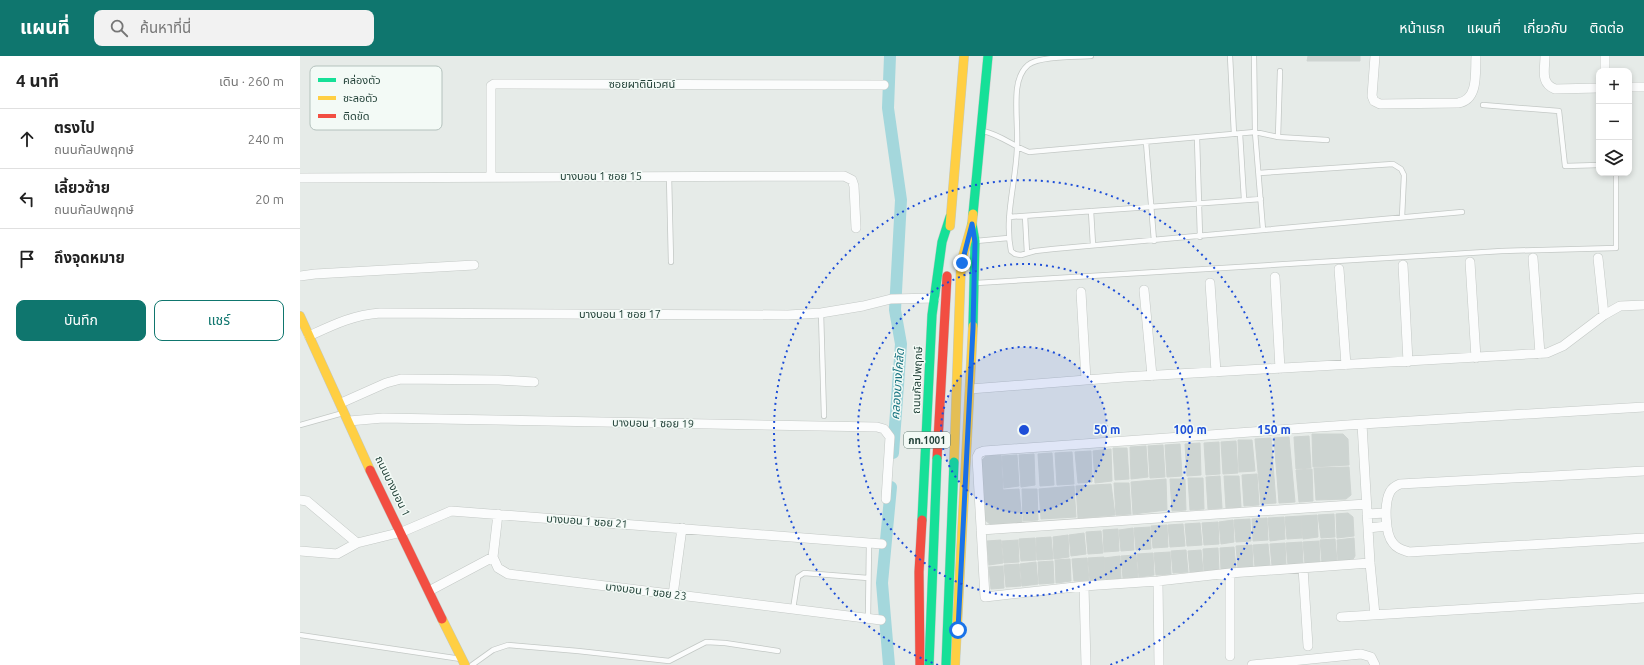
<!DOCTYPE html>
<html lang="th">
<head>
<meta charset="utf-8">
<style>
	body { margin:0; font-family:Ubuntu,"Noto Sans Thai",sans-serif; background:#f2f2f2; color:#222 }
	.controls { position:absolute; right:12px; top:12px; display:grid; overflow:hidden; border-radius:8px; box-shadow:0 2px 6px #0003 }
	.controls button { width:36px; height:36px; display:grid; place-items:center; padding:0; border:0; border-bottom:1px solid #e0e0e0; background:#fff; color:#222; font:20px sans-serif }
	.stop { position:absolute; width:12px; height:12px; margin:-9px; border:3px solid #1a73e8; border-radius:50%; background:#fff }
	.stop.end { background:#1a73e8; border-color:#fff; box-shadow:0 1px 4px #0008 }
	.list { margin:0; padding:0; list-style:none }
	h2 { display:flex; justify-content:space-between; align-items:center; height:52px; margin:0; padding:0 16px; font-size:17px }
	h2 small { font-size:13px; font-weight:400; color:#767676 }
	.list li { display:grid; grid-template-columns:26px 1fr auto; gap:12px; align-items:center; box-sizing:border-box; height:60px; padding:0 16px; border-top:1px solid #e0e0e0 }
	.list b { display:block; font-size:15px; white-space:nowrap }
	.list p { margin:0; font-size:13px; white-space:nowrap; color:#767676 }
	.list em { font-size:13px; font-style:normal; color:#767676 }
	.actions { display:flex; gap:8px; padding:12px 16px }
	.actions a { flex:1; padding:9px 0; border:1px solid #0f766e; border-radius:8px; text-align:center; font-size:14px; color:#0f766e }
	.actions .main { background:#0f766e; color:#fff }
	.icon { flex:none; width:22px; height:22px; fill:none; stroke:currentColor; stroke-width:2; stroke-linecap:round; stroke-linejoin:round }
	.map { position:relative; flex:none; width:1344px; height:609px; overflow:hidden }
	header { display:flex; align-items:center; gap:24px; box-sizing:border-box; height:56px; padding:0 20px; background:#0f766e; color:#fff }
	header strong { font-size:19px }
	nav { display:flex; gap:22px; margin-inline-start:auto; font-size:14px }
	.search { width:280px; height:36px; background:#f2f2f2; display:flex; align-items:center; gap:10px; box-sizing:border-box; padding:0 14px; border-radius:8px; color:#767676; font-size:15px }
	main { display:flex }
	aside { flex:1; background:#fff }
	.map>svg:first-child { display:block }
</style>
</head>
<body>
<header>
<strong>แผนที่</strong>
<div class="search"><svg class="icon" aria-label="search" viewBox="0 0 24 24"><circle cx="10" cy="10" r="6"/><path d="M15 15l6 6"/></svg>ค้นหาที่นี่</div>
<nav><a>หน้าแรก</a><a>แผนที่</a><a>เกี่ยวกับ</a><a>ติดต่อ</a></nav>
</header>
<main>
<aside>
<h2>4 นาที<small>เดิน · 260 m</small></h2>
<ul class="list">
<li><svg class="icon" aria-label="ahead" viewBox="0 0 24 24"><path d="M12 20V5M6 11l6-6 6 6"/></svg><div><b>ตรงไป</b><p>ถนนกัลปพฤกษ์</p></div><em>240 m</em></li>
<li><svg class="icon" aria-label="left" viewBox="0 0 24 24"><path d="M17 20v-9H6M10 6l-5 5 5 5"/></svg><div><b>เลี้ยวซ้าย</b><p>ถนนกัลปพฤกษ์</p></div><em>20 m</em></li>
<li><svg class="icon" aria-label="arrive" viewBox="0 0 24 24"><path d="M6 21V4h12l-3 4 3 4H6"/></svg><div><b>ถึงจุดหมาย</b></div></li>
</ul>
<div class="actions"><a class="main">บันทึก</a><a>แชร์</a></div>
</aside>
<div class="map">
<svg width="1344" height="609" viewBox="0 0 1344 609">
	<rect width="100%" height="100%" fill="#e6ebe8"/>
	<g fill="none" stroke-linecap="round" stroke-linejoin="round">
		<!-- canal -->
		<path stroke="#a4d7dc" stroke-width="12" d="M590 0 588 52 601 144 595 254 601 288 593 397
			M589 609 582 527 591 431"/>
	</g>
	<!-- building -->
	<path fill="#cdd4d1" stroke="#ced4d1" d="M1008 0H1060V5H1007Z
		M1012 378H1043L1048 383 1049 409 1013 411Z
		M1009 380 1011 412 996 413 994 381Z
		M989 381 995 446 979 447 974 382Z
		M971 382 976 447 961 448 955 383Z
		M938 384H952L955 415 939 416Z
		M936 385 938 417 923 418 921 386Z
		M919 386 920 418 906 419 904 387Z
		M900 387 901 419 887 420 885 388Z
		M880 388 882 420 867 421 865 389Z
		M863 389 865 421 850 422 848 390Z
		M846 390 848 421 831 423 830 391Z
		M813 392H827L829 423 815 424Z
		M811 393 812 425 795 427 793 395Z
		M791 395 792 426 778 427 775 396Z
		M772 396 774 428 757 429 755 397Z
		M752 397 754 429 740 430 738 398Z
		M734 398 735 429 721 431 719 399Z
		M701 399 703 434 719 433 722 466 691 469 685 464 681 405 686 400Z
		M717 399 719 430 704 432 702 400Z
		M1049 411 1051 439 1046 443 1016 444 1014 412Z
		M1012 413 1013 445 999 446 996 414Z
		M957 418 959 449 944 450 942 419Z
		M920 420 922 452 908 453 906 421Z
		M924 420H939L941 451 926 452Z
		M888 422H903L904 453 890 454Z
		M866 423 867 454 833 458 831 426Z
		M870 423H885L886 454 872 455Z
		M814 427H829L831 458 816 459Z
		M811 428 815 459 778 462 776 430Z
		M774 430 776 461 741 463 739 433Z
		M722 433H737L738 464 723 465Z
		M1048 457 1053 461 1054 480 1037 482 1036 458Z
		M1034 458 1035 481 1021 482 1018 459Z
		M1017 459 1018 481 1003 483 1001 460Z
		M1001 460 1002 482 987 483 985 461Z
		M984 461 985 483 970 485 968 462Z
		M967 462 968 484 953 485 952 463Z
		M950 463 951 485 936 486 934 464Z
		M933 464 934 486 921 488 919 466Z
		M918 466 919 488 904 489 902 467Z
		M900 467 902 489 887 490 885 468Z
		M883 468 885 490 870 491 868 469Z
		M867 469 868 491 853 492 851 470Z
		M850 471 851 493 836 494 834 472Z
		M833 472 834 494 821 495 819 474Z
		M818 473 819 495 804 496 803 474Z
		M801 475 803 497 788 498 786 476Z
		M784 477 786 498 771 500 769 479Z
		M768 479 769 501 754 503 753 481Z
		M751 481 753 503 737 504 736 482Z
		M735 482 736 504 721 505 719 483Z
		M1054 482 1055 500 1052 505 1038 506 1037 484Z
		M1035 483 1037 505 1022 507 1020 484Z
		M701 484 703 507 689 509 687 485Z
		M718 484 719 506 704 507 702 485Z
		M1019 485 1020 507 1005 508 1003 486Z
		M1002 486 1003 508 988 509 986 487Z
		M985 487 986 508 972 510 970 488Z
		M968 488 970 510 955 511 953 489Z
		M952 489 953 511 938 513 936 490Z
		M934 491 936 513 921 514 920 492Z
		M918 492 919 514 904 515 903 493Z
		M886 494 888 516 873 517 871 495Z
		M901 494 903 515 890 516 888 495Z
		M870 496 871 518 856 519 854 497Z
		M853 497 854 519 839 521 837 498Z
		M836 499 838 521 823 522 821 500Z
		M820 500 821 522 806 524 804 502Z
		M804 501 805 523 790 524 788 502Z
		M787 502 789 524 774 525 772 503Z
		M770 503 771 525 756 527 755 504Z
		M753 505 754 527 739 528 738 506Z
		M736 506 738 528 722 530 720 508Z
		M719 508 721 530 706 531 704 509Z
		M703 510 704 532 691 533 689 511Z"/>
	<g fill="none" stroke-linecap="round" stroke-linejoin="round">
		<!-- lane casing -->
		<g stroke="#c3c8c5" stroke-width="6">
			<path id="lane" d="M791 0C776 1 739 0 728 9 721 15 718 25 717 33 715 52 718 73 717 92 716 126 704 161 711 195L715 198 721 199 735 195 753 193 963 174
				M930 0 934 78
				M954 0 955 76 963 174 1162 156
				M1183 49 1259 55 1265 110 1299 109
				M683 75C701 79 713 90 729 96L955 76 978 81 1027 84
				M940 78 944 143
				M978 81 980 15
				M897 82 900 181
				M846 86 854 185
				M959 117 1093 108 1101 113 1104 119 1102 161
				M369 120 371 206
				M791 155 793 189
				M725 160 727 197
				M709 161 961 143
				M676 185 708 182
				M676 227 1202 195 1316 192V117
				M521 257 524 360
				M0 369 43 357
				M493 553 498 521 504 517 568 522
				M568 562 569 487
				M0 579 161 603
				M172 609 193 594 208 589 278 595 369 605 406 586 425 587 478 595"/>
		</g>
		<!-- street casing -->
		<g stroke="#c3c8c5" stroke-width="10">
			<path id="street" d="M1075 0 1072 40 1074 45 1080 48 1158 47C1179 44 1175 16 1176 0
				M1245 0C1245 14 1240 27 1255 33L1299 32
				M1305 15V0
				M1329 31H1344
				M191 120V30L194 28 584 29
				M0 122 544 120 552 124 554 130 556 172
				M1233 202 1240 298
				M1298 202 1304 259
				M1170 206 1176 302
				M1103 209 1108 306
				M1039 213 1046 309
				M0 220 15 218 174 209
				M975 221 980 313
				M910 227 916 316
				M844 234 852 320
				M781 236 786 324
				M9 280C33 269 53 259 80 257L488 259 521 257 563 250 591 243 635 242
				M670 333 824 321 1247 297 1263 290 1304 259 1320 250 1344 249
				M41 347 86 327 101 323 199 324 234 326
				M49 365 83 362 577 371 584 373 590 381 586 443
				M1062 368 1070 507 1075 559
				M1344 415 1100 428C1095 430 1092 432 1090 436 1084 447 1085 478 1093 487 1097 493 1103 494 1109 496L1344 482
				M0 444 7 445 57 487
				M1067 458 1086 457
				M1068 472 1087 470
				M681 474 1066 448
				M0 495 37 498 57 487 102 476 151 455 582 488
				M193 501 198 458
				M1070 507 930 517 858 525 784 530 685 541 677 401 679 397 684 395 1062 368 1344 351
				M1003 512 1008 590
				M930 517V600
				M858 525 859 609
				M784 530 786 609
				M129 535 193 501 198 512 208 518 581 564
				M373 539 382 472
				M1041 561 1344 542
				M952 609 1061 598 1071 601 1075 609"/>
		</g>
		<!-- fast casing -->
		<g stroke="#c1c9c5" stroke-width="10">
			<path id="fast" d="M673 158 688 0
				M672 168 675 185 673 270
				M622 464 632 259 642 186 650 161"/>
		</g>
		<!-- slow casing -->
		<g stroke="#c1c9c5" stroke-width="10">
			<path id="slow" d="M650 170 664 0
				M0 260 70 414
				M654 406 661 207 672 168 673 158
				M142 563 165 609
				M655 609 673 270"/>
		</g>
		<!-- jam casing -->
		<g stroke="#c1c9c5" stroke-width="10">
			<path id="jam" d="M637 403 647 220
				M70 414 142 563
				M620 609 619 516 622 464"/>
		</g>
		<!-- lane -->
		<use href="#lane" stroke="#fbfcfc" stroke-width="4.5"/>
		<!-- street -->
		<use href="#street" stroke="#fbfcfc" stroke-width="9"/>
		<!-- fast -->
		<use href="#fast" stroke="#16e098" stroke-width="9"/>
		<!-- slow -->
		<use href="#slow" stroke="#ffcf43" stroke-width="9"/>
		<!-- jam -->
		<use href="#jam" stroke="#f24e42" stroke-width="9"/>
		<!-- fast-bridge casing -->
		<g stroke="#c1cac7" stroke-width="10" stroke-linecap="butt">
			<path id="fast-bridge" d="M629 609 637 403
				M646 609 654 406"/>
		</g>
		<!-- fast-bridge -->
		<use href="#fast-bridge" stroke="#16e098" stroke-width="9"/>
	</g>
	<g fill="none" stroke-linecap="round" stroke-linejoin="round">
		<!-- route -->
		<path stroke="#1a73e8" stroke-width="5" d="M658 574 673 272 675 186 672 168 662 207"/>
	</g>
	<!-- distance rings -->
	<circle cx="724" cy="374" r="83" fill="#1d4ed8" fill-opacity=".12"/>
	<g fill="none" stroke="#1d4ed8" stroke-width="2" stroke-dasharray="2 4">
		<circle cx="724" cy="374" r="83"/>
		<circle cx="724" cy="374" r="166"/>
		<path d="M638 609A250 250 0 1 1 810 609"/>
	</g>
	<g text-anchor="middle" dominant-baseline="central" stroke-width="3" stroke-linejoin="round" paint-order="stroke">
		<!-- shield labels -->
		<rect fill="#f3faf6" stroke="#607870" stroke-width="1" x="604" y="376" width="46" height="16" rx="3"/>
		<g font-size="10" font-weight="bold" fill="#214037">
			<text x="627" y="384">กท.1001</text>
		</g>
		<!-- street labels -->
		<g font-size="11" fill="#214037" stroke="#f3faf6">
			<text x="342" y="28">ซอยผาตินิเวศน์</text>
			<text x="301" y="120">บางบอน 1 ซอย 15</text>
			<text x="320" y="258">บางบอน 1 ซอย 17</text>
			<text transform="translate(617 324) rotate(-88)">ถนนกัลปพฤกษ์</text>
			<text transform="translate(353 367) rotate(1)">บางบอน 1 ซอย 19</text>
			<text transform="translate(93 430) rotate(64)">ถนนบางบอน 1</text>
			<text transform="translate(287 465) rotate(4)">บางบอน 1 ซอย 21</text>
			<text transform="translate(346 535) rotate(7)">บางบอน 1 ซอย 23</text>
		</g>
		<!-- water labels -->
		<g font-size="12" font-style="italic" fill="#167481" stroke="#f3faf6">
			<text transform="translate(597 328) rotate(-86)">คลองบางโคลัด</text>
		</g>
	</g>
	<!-- legend -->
	<rect x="10" y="10" width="132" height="64" rx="6" fill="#f3faf6" stroke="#b4c2bd" stroke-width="1"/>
	<rect x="18" y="22" width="18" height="4" fill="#16e098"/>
	<rect x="18" y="40" width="18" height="4" fill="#ffcf43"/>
	<rect x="18" y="58" width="18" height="4" fill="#f24e42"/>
	<g font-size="11" fill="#214037">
		<text x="43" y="28">คล่องตัว</text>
		<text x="43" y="46">ชะลอตัว</text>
		<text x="43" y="64">ติดขัด</text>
	</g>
	<circle cx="724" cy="374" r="6" fill="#1d4ed8" stroke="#f3faf6" stroke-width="2"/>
	<g font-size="12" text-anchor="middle" font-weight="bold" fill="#1d4ed8" stroke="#f3faf6" stroke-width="3" stroke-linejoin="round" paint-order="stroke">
		<text x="807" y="378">50 m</text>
		<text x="890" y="378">100 m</text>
		<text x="974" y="378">150 m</text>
	</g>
</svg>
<div class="controls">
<button>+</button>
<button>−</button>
<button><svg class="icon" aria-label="layers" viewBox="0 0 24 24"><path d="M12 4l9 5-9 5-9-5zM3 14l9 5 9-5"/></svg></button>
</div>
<div class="stop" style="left:658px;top:574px"></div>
<div class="stop end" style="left:662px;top:207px"></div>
</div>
</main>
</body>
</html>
